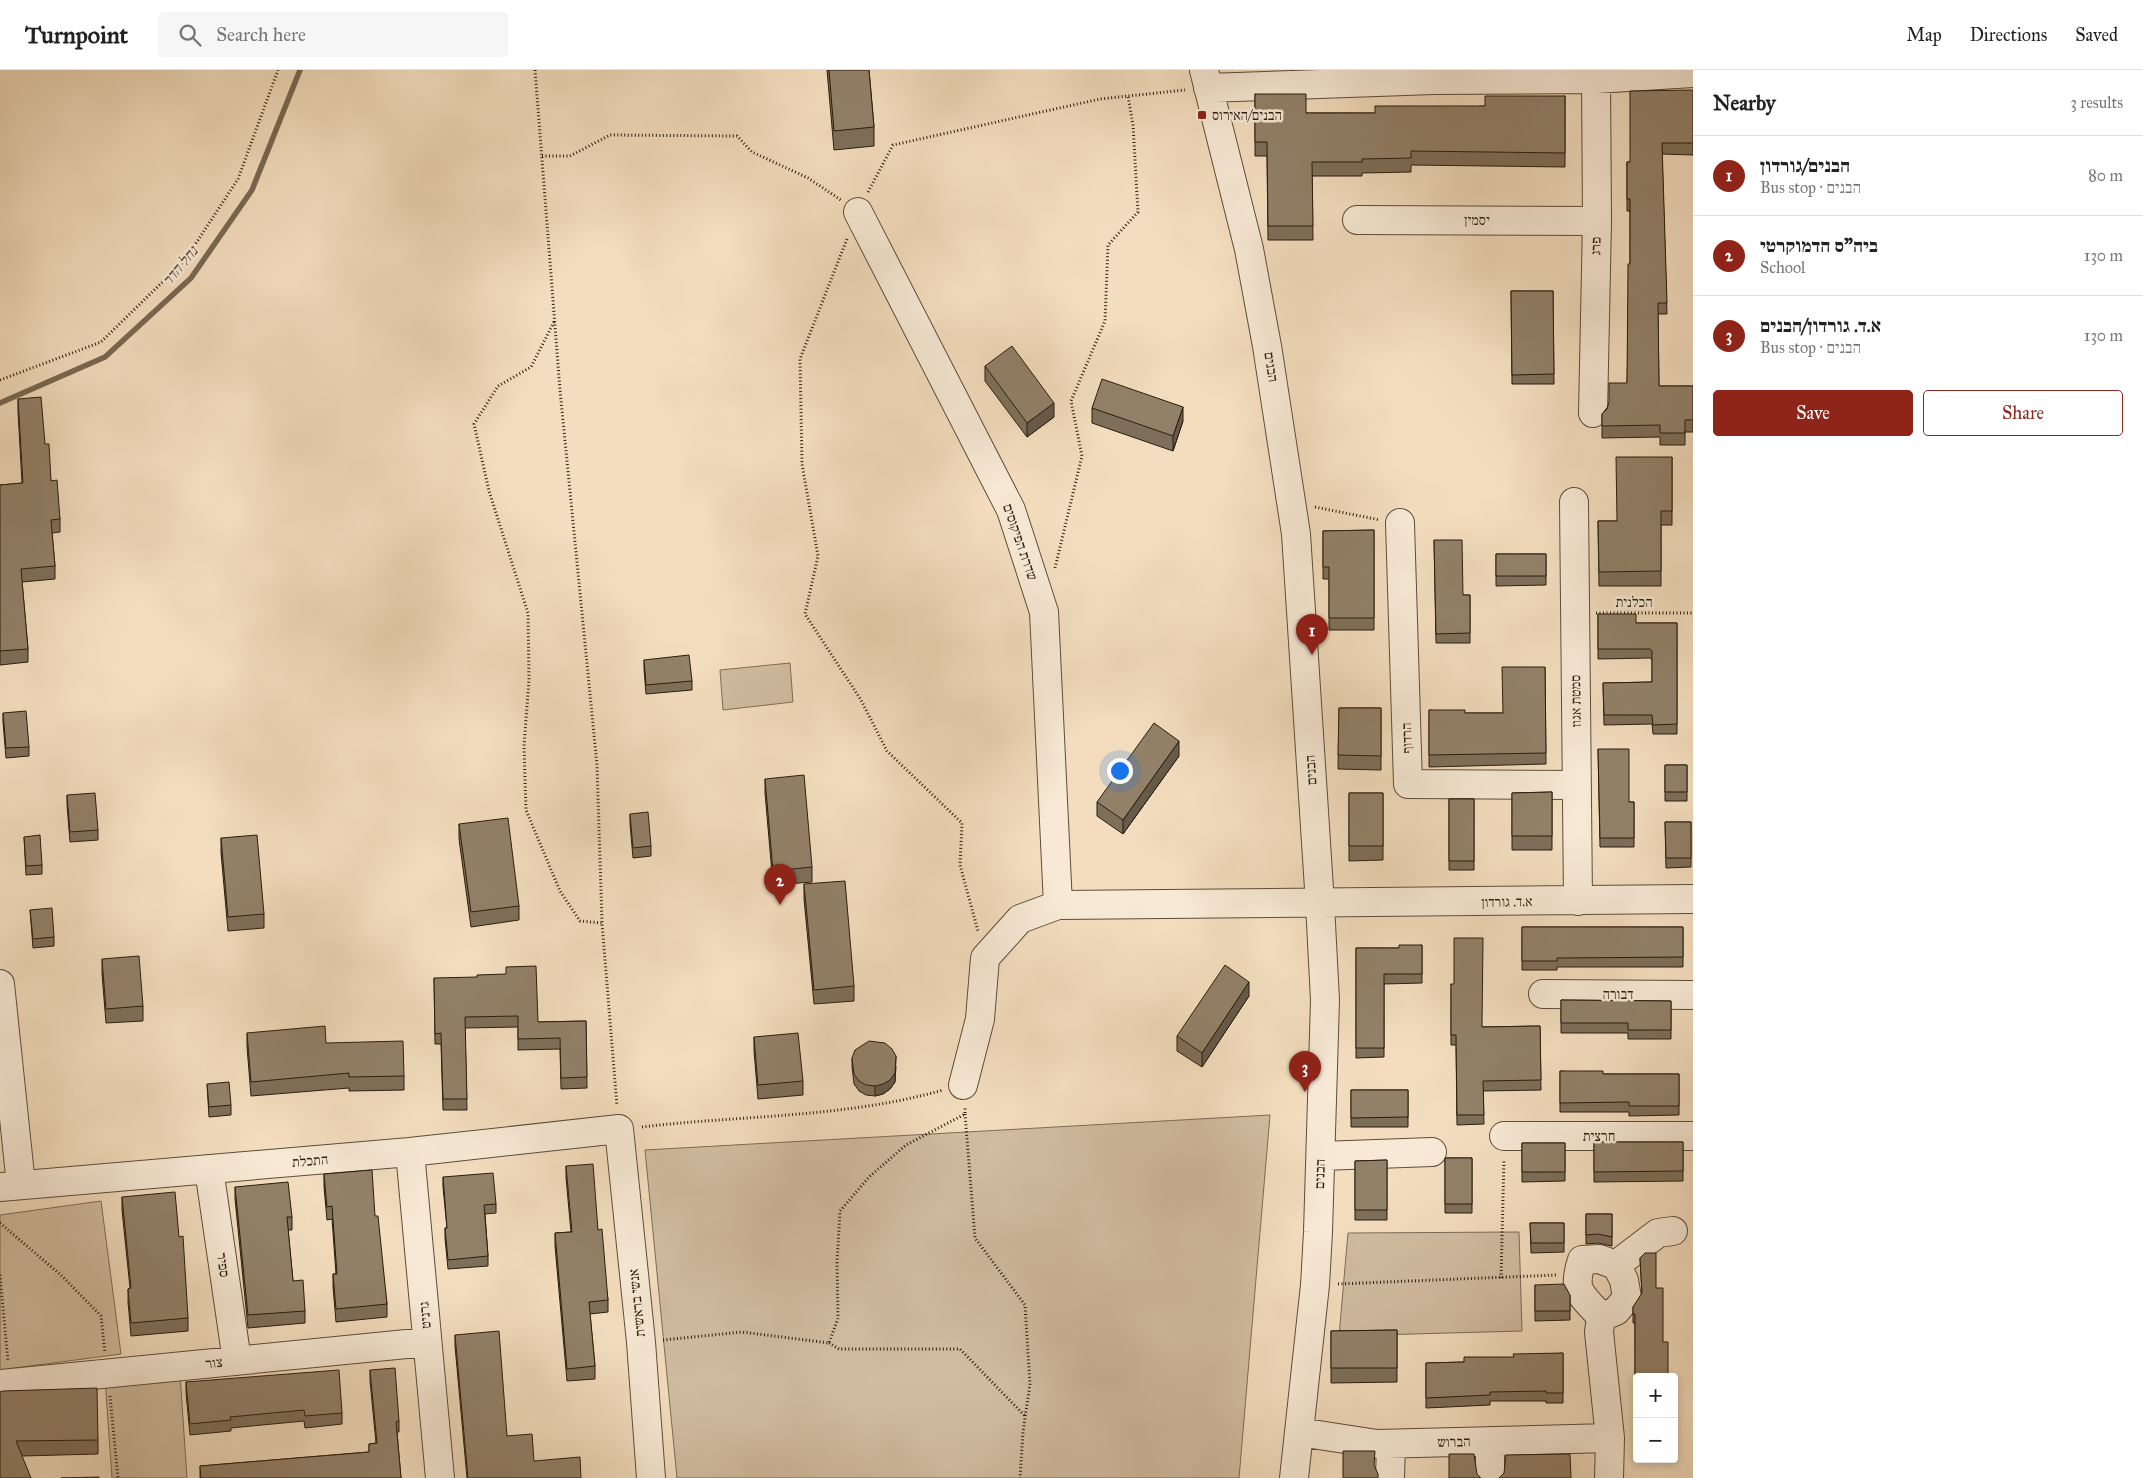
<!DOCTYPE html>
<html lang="en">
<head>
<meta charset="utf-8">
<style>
	body { margin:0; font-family:"IM FELL Great Primer","Frank Ruhl Libre",serif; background:#f6f6f6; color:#222 }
	.controls { position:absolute; right:15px; bottom:15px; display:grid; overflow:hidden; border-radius:5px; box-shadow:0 2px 8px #0003 }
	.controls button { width:45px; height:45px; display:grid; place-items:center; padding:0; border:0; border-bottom:1px solid #e0e0e0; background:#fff; color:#222; font:25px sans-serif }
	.you { position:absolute; left:1119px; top:700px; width:18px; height:18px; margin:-12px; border:4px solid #fff; border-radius:50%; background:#1a73e8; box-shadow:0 0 0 8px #1a73e833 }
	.badge { display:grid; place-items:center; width:32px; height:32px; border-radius:50%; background:#8f2418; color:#fff; font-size:16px; font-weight:700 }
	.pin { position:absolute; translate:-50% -41px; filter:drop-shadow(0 1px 2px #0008) }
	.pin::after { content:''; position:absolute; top:26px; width:18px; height:15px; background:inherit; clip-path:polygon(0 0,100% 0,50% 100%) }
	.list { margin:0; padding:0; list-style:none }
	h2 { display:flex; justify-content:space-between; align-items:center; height:65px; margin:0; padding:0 20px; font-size:21px }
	h2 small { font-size:16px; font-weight:400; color:#767676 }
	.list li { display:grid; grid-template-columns:32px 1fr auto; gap:15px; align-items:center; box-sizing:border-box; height:80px; padding:0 20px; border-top:1px solid #e0e0e0 }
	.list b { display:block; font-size:19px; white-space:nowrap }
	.list p { margin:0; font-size:16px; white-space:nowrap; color:#767676 }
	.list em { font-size:16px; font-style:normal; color:#767676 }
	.actions { display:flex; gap:10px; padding:15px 20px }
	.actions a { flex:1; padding:11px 0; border:1px solid #8f2418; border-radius:5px; text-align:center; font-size:18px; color:#8f2418 }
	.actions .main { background:#8f2418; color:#fff }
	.icon { flex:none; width:28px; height:28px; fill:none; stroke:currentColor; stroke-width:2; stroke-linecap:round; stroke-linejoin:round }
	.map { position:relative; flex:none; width:1693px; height:1408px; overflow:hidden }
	header { display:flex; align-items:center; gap:30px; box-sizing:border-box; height:70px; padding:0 25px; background:#fff; border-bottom:1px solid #e0e0e0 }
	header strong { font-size:24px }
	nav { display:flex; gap:28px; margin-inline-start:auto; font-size:18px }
	.search { width:350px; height:45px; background:#f6f6f6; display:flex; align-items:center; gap:12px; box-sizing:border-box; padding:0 18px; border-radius:5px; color:#767676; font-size:19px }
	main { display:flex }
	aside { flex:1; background:#fff }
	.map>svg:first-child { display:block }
</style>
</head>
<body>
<header>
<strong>Turnpoint</strong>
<div class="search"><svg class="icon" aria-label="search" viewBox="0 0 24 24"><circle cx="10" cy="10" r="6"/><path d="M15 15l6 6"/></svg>Search here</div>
<nav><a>Map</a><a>Directions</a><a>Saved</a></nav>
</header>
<main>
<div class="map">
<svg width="1693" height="1408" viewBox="0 0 1693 1408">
	<rect width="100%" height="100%" fill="#f3ddbe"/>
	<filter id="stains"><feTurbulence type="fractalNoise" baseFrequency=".004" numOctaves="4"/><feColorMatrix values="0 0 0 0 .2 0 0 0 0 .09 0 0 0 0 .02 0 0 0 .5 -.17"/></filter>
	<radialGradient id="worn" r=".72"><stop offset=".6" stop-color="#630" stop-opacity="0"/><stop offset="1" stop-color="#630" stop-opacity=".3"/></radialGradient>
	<!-- green -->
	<path fill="#d1bca0" stroke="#7d6c56" d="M790 593 793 632 723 640 720 600Z
		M1270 1045 1239 1408H677L645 1080Z
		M101 1131 121 1284 0 1300V1145Z
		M1519 1162 1522 1261 1339 1266 1348 1163Z
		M180 1304 187 1408H112L105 1309Z"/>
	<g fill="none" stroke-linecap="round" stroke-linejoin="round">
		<!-- stream -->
		<path stroke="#796953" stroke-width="5.5" d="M0 333 105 287 191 208 252 120 300 0"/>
		<!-- minor casing -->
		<g stroke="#5c4d39" stroke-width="30">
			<path id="minor" d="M1204 0 1249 179 1267 276 1296 464 1320 834 1325 930 1318 1162 1315 1215 1294 1408
				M1208 18 1434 10 1596 9 1693 3
				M858 142 1011 440 1044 542 1058 835
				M1357 150 1597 151
				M1593 343 1597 151 1596 9
				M1574 432 1578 831
				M1400 453 1408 714 1577 715
				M0 914 21 1115
				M1543 924 1693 925
				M963 1015 980 949 985 888 1020 849 1058 835 1693 829
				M1504 1066H1693
				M410 1082 440 1408
				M1321 1086 1432 1082
				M209 1099 237 1291
				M0 1117 410 1082 619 1059 641 1272 651 1408
				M1601 1247C1582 1224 1571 1223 1582 1190L1599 1189 1616 1195
				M0 1314 427 1272
				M1299 1362 1377 1374 1610 1368 1609 1408
				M1610 1368 1599 1262 1601 1247 1616 1241 1627 1228 1624 1210 1616 1195 1658 1163 1673 1161
				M1390 1408 1391 1374
				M1490 1408V1371"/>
		</g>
		<!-- path -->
		<path stroke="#291d0d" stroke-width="3" stroke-dasharray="1 2.5" stroke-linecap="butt" d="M535 0 560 320 597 695 602 853 617 1036
			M542 86H570L610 65 737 66 752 82 808 108 841 130
			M868 122 893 75 1100 29 1185 20
			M847 169 800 289 802 394 818 486 805 544 861 630 887 681 962 753 960 795 978 861
			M554 252 531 297 498 316 474 354 489 421 528 543 529 610 524 676 526 740 560 821 580 851 602 853
			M0 310 101 272 185 190 238 109 278 0
			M1315 437 1380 450
			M1055 498 1082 386 1071 331 1105 251 1108 175 1138 142 1133 55 1128 26
			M1596 543H1693
			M965 1044 975 1168 1025 1235 1030 1314 1023 1362 1020 1408
			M642 1057C742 1045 845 1048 943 1020
			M0 1153 62 1206 101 1246 105 1283
			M0 1205 8 1292
			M1501 1208 1504 1089
			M1338 1214 1556 1205
			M663 1270 742 1262 829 1273 838 1248 837 1193 840 1141 869 1107 906 1075 965 1044V1037
			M829 1273 839 1279H960L1025 1346
			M110 1326 118 1408"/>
		<!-- minor -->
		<use href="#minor" stroke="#f7e9d5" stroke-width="28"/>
	</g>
	<!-- wall -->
	<path fill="#7e6f5a" stroke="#291d0d" d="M827 0H869L874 57V76L834 80Z
		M1693 20V85L1662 84 1667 244H1658L1659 316H1693V362H1685V375H1660V367L1602 368V344L1627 313 1630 194V141H1627V92H1630Z
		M1255 24 1306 43H1375L1485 36 1565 26V97L1411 95V102L1362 103V106H1312L1313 170H1268L1267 86H1255Z
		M1511 221H1553L1554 314H1512Z
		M985 296 1054 347 1027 367 985 311Z
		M18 329 45 374 51 411 60 449V462L52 463 55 496V509L22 512 28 579V592L0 595V415L22 413 18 342Z
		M1092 338 1183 351 1173 381 1092 353Z
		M1672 387V455H1661V516H1599L1598 451H1617Z
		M1374 460V560H1329V509H1323V461Z
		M1434 470 1463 525H1470V573H1436Z
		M1496 484H1546V515L1496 516Z
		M1598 544 1636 553H1677V664H1653L1652 654 1604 655 1603 613 1652 612V590L1650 588 1598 589Z
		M644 590 692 611V620L646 624 644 599Z
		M1545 597 1546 694 1429 697V640L1465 643H1503Z
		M1339 638H1381V700L1338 699Z
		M3 643 29 677V686L6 688 3 652Z
		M1598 679 1629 732H1634V777H1600Z
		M1179 686 1123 764 1097 746V732Z
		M1665 695H1687V731H1665Z
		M765 709 812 797V812L773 815 765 723Z
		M1552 722V780H1512V723Z
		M1349 723H1383V790L1349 791Z
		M67 725 98 760V770L70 772 67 735Z
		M1449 729H1474V800H1449Z
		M630 744 651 776V786L633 788 630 754Z
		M1665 752H1691V797L1666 798Z
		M459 754 519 836V850L471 857 459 769Z
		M24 767 42 795V804L26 805Z
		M221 768 264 844V858L228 861 221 783Z
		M804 814 854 916V931L814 934 804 829Z
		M30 840 54 867V876L33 878Z
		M1522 857H1683V897H1557V900H1522Z
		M1422 875V913L1384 914V987L1356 988V878H1399Z
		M102 889 143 936V951L106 953 102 904Z
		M434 908 538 952 586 951 587 1018 561 1019 560 979 518 980V957L465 958 467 1040H443L441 974H435Z
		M1451 914 1482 957 1540 956 1541 1020 1483 1021 1484 1054 1457 1055 1456 975H1451Z
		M1249 926 1202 997 1177 981V966Z
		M1561 930 1671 931V969H1628V963H1561Z
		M247 963 326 973 404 1006V1020L349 1021V1018L251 1026 247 977Z
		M754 967 803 1011V1025L758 1029 754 981Z
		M852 988 896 996 895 1012 890 1019 883 1024 875 1026 866 1025 859 1021 854 1014 852 997Z
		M1560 1001 1603 1004H1679V1045L1629 1046V1042H1560Z
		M207 1014 231 1035V1045L209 1047Z
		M1351 1020H1408V1057H1351Z
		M1594 1072H1683V1111L1594 1112Z
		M1522 1073H1565V1111L1522 1112Z
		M1445 1088H1472V1143H1445Z
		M1387 1090V1150H1355V1091Z
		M566 1096 598 1160 608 1230V1242L590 1244 595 1296V1309L567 1311 555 1176V1163L571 1162 566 1108Z
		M324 1104 375 1146 387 1234V1247L336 1252 333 1217V1204H336L332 1149 327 1150 324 1117Z
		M443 1107 496 1134V1143L485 1144 488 1186V1196L448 1199 445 1168V1158H447L443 1117Z
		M235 1117 292 1147V1160H288L293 1211 305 1241V1253L248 1258 235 1129Z
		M122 1127 188 1248V1261L131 1266 128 1232V1219L130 1218 122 1140Z
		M1586 1144H1612V1176L1598 1173 1586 1174Z
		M1530 1153H1564V1182L1531 1183Z
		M1645 1183 1637 1316H1635V1253H1633V1237L1642 1224 1640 1188Z
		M1535 1215 1570 1225V1250L1535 1251Z
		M1397 1260V1312L1331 1313V1261Z
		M455 1265 507 1366 534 1391 581 1408H467L455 1276Z
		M1563 1283V1333H1546V1331H1490V1335L1426 1338V1293L1464 1292Z
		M370 1300 399 1351V1362H397L401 1408H200V1396L369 1382V1374L376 1373 370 1311Z
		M186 1312 342 1343V1354L305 1358 304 1351 231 1358V1361L190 1365 186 1323Z
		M0 1322 98 1370V1384L22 1386 0 1408Z"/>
	<!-- shaded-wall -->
	<path fill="#665a4a" stroke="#291d0d" d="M1054 333V347L1027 367V353Z
		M1183 337V351L1173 381V366Z
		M1179 671V686L1123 764V750Z
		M1249 912V926L1202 997V983Z
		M896 986 895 1012 890 1019 883 1024 875 1026V1016Z"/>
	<!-- building -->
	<path fill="#928169" stroke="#291d0d" d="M829 0H869L874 57 834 61Z
		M1693 20V73H1662L1667 233H1658L1659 316H1693V350H1685V363H1660V355L1602 356V344L1607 339 1609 332V313H1627L1628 194H1630V129H1627V92H1630V21Z
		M1255 24H1306V43H1375V36H1485V26H1565V83L1411 81V88L1362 89V92H1312L1313 156H1268L1267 72H1255Z
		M1511 221H1553L1554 304 1512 305Z
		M1012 276 1054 333 1027 353 985 296Z
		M1102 309 1183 337 1173 366 1092 338Z
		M41 327 45 374H49L51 411 57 410 60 449 51 450 55 496 21 499 28 579 0 581V415L23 413 18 329Z
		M1616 387H1672V441H1661V501L1599 502 1598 451H1617Z
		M1374 460V548H1329V497H1323V461Z
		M1434 470H1462L1463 525H1470V563L1436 564Z
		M1496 484H1546V506H1496Z
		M1598 544H1636V553H1677V654L1653 655 1652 645H1604L1603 613 1652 612V581L1650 579H1598Z
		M689 585 692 611 646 615 644 590Z
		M1502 597H1545L1546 683 1429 685V640H1465V643H1503Z
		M1339 638H1381V686L1338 685Z
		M26 641 29 677 6 678 3 643Z
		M1154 653 1179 671 1123 750 1097 732Z
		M1598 679H1629V732H1634V768H1600Z
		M1665 695H1687V722H1665Z
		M804 705 812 797 773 801 765 709Z
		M1552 722V766H1512V723Z
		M95 723 98 760 70 762 67 725Z
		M1349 723H1383V776H1349Z
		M1449 729H1474V791H1449Z
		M648 742 651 776 633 778 630 744Z
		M508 748 519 836 471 842 459 754Z
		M1665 752H1691V788H1666Z
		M40 765 42 795 26 796 24 767Z
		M257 765 264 844 228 847 221 768Z
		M845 811 854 916 814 920 804 814Z
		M52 838 54 867 33 869 30 840Z
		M1522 857H1683V887L1557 888V891H1522Z
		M1454 868H1483L1482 957 1540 956 1541 1010 1483 1011 1484 1045H1457L1456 965H1451V914H1454Z
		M1399 875H1422V904H1384V978H1356V878H1399Z
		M139 886 143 936 106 939 102 889Z
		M1225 895 1249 912 1202 983 1177 966Z
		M536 896 538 952 586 951 587 1007 561 1008 560 968 518 969V946L465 947 467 1029H443L441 963 435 964 434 908 477 907V905L506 904V897Z
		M1561 930 1671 931V960H1628V953H1561Z
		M325 956 326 973 403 971 404 1006 349 1007V1003L251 1012 247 963Z
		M798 963 803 1011 758 1015 754 967Z
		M869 971 885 973 892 979 896 986 895 1003 890 1010 883 1014 875 1016 866 1015 859 1011 854 1004 852 988 855 980Z
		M1560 1001H1603V1004H1679V1036H1629V1032L1560 1033Z
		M229 1012 231 1035 209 1037 207 1014Z
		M1351 1020H1408V1047L1351 1048Z
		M1594 1072H1683V1101L1594 1102Z
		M1522 1073H1565V1102H1522Z
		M1445 1088H1472V1134H1445Z
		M1387 1090V1140H1355V1091Z
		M593 1094 598 1160 602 1159 608 1230 589 1232 595 1296 567 1299 555 1163 572 1162 566 1096Z
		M372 1100 375 1146H378L387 1234 336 1239 333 1204H337L332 1136 327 1137 324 1104Z
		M493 1103 496 1134 484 1135 488 1186 448 1190 445 1158H447L443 1107Z
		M288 1112 292 1147H287L293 1211 303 1210 305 1241 248 1245 235 1117Z
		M175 1122 179 1167 183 1166 188 1248 131 1253 128 1219 131 1218 122 1127Z
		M1586 1144H1612V1167L1598 1164 1586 1165Z
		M1530 1153H1564V1173H1531Z
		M1645 1183H1656V1218H1663V1272H1668V1307H1635V1244H1633V1237L1642 1223 1640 1188Z
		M1564 1214 1570 1225V1241H1535V1215Z
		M1397 1260V1298H1331V1261Z
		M499 1261 507 1366 532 1364 534 1391 580 1387 581 1408H468L455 1265Z
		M1563 1283V1323H1546V1321L1490 1322V1325L1426 1328V1293L1464 1292V1287H1514L1513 1284Z
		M395 1298 399 1351 396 1352 401 1408H201L200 1396 369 1382V1374L377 1373 370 1300Z
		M339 1300 342 1343 305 1346 304 1340 230 1347 231 1350 190 1354 186 1312Z
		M97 1318 98 1370 16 1371 31 1408H0V1322L3 1321Z
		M1343 1381H1375L1374 1395 1378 1404V1408H1343Z
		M1449 1384H1474L1477 1404 1481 1408H1449Z
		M1570 1384 1571 1408H1499L1504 1403 1506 1385Z
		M99 1407V1408H61Z"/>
	<!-- markers -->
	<rect fill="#8f2418" stroke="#f7e9d5" stroke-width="2" x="1197" y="40" width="10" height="10" rx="2.5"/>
	<g text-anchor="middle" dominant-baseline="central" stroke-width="5" stroke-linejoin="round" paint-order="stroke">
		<!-- poi labels -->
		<g font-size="14" fill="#291d0d" stroke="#f7e9d5" text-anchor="start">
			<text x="1212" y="45">הבנים/האירוס</text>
		</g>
		<!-- street labels -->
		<g font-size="14" fill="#291d0d" stroke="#f7e9d5">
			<text x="1477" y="150">יסמין</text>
			<text transform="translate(1596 176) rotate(-89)">פרג</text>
			<text transform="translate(1271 297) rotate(81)">הבנים</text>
			<text transform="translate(1020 472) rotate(71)">שדרת הפיקוסים</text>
			<text x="1634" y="532">הכלנית</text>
			<text transform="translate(1576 631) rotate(-91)">סמטת אגוז</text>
			<text transform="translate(1407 668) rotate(-92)">הרדוף</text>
			<text transform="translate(1311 700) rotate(-94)">הבנים</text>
			<text transform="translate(1507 832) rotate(-1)">א.ד. גורדון</text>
			<text x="1618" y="924">דבורה</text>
			<text x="1599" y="1066">חרצית</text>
			<text transform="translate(310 1091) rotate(-5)">התכלת</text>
			<text transform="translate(1320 1104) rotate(-88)">הבנים</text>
			<text transform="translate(223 1195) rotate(82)">ספיר</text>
			<text transform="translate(637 1233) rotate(-96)">אנשי בראשית</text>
			<text transform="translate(425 1245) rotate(-95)">גרניט</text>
			<text transform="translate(214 1293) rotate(-6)">צור</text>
			<text transform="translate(1454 1372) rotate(-1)">הברוש</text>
		</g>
		<!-- water labels -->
		<g font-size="15" font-style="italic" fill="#5e503c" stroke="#f7e9d5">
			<text transform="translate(180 196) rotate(-50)">נחל הדר</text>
		</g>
	</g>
	<rect width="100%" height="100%" filter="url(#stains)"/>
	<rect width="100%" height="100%" fill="url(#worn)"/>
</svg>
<div class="controls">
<button>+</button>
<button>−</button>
</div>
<div class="you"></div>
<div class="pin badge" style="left:1312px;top:585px">1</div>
<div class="pin badge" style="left:780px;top:835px">2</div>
<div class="pin badge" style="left:1305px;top:1022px">3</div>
</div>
<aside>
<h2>Nearby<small>3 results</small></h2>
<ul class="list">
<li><span class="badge">1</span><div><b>הבנים/גורדון</b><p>Bus stop · הבנים</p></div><em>80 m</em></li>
<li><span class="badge">2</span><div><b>ביה&quot;ס הדמוקרטי</b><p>School</p></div><em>130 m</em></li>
<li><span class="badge">3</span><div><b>א.ד. גורדון/הבנים</b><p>Bus stop · הבנים</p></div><em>130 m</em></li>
</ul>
<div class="actions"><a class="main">Save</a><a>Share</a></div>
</aside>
</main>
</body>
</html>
